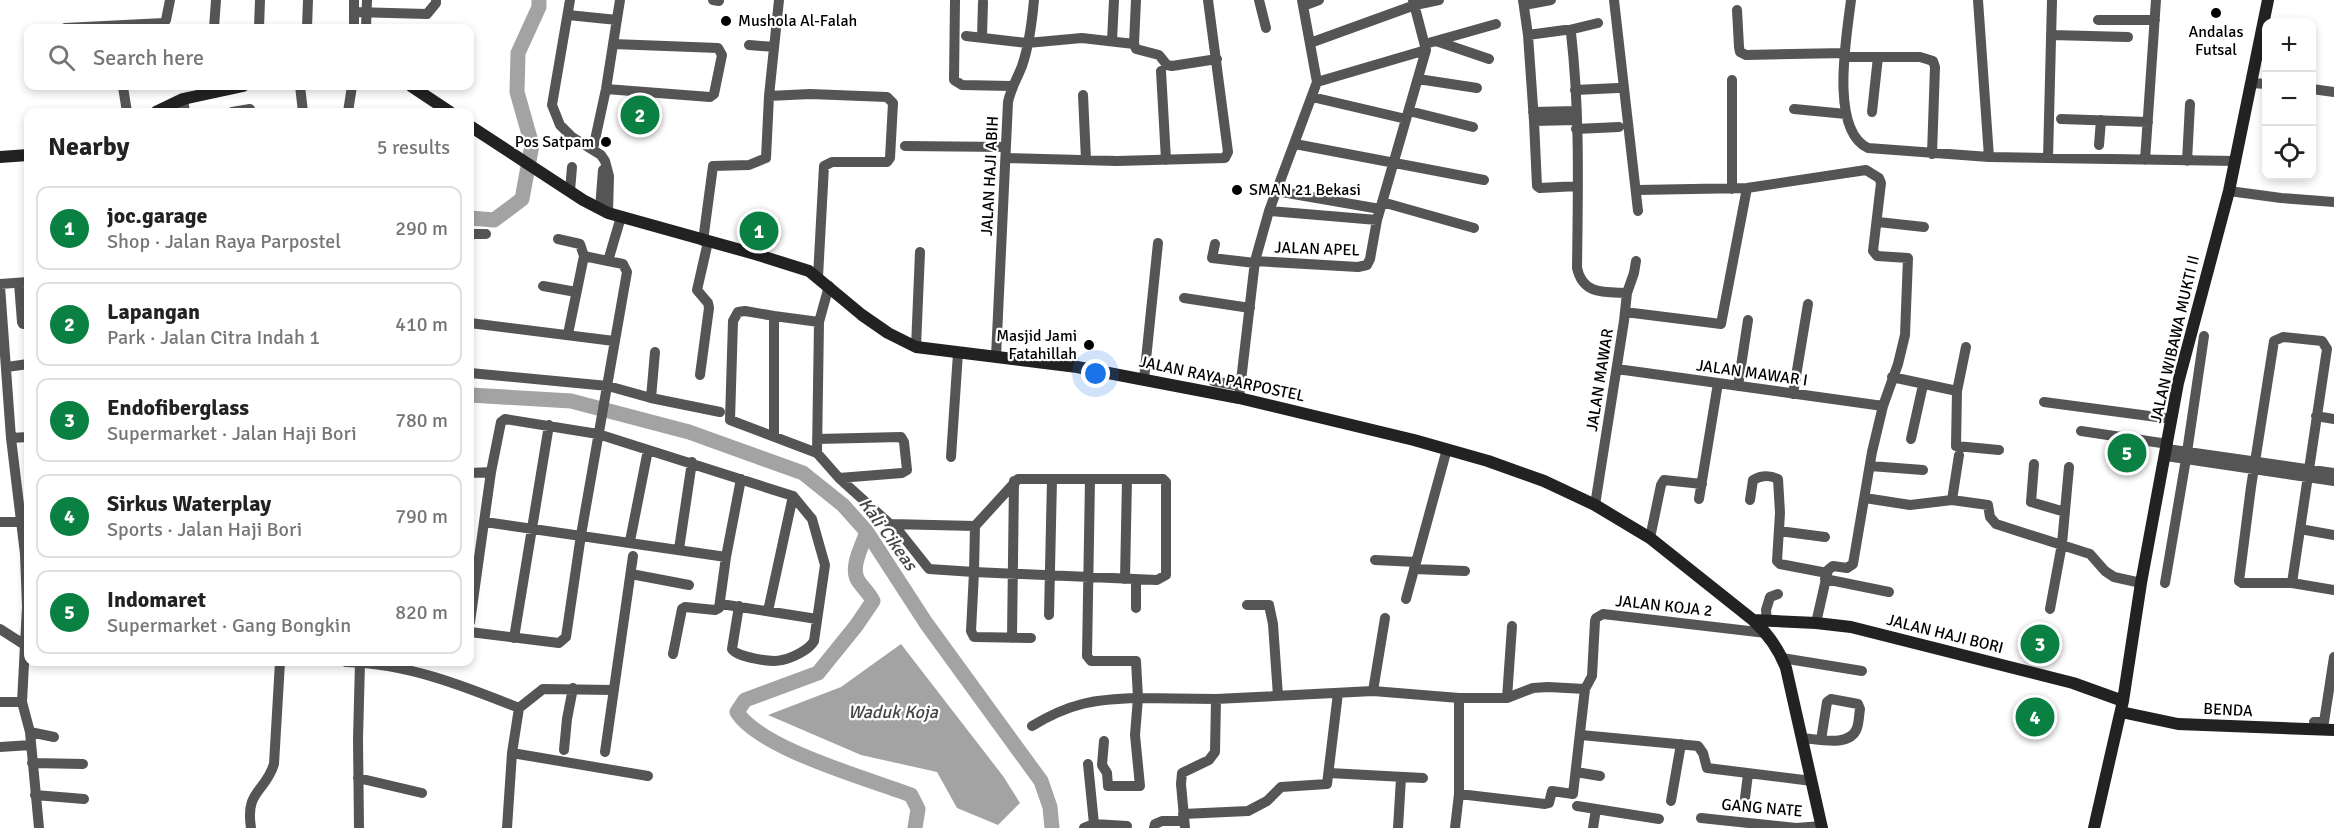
<!DOCTYPE html>
<html lang="en">
<head>
<meta charset="utf-8">
<style>
	body { margin:0; font-family:Signika,sans-serif; background:#f6f6f6; color:#222 }
	.controls { position:absolute; right:18px; top:18px; display:grid; overflow:hidden; border-radius:12px; box-shadow:0 3px 9px #0003 }
	.controls button { width:54px; height:54px; display:grid; place-items:center; padding:0; border:0; border-bottom:2px solid #e0e0e0; background:#fff; color:#222; font:30px sans-serif }
	.you { position:absolute; left:1096px; top:374px; width:21px; height:21px; margin:-15px; border:4px solid #fff; border-radius:50%; background:#1a73e8; box-shadow:0 0 0 9px #1a73e833 }
	.badge { display:grid; place-items:center; width:39px; height:39px; border-radius:50%; background:#0b8043; color:#fff; font-size:20px; font-weight:700 }
	.pin { position:absolute; translate:-50% -50%; border:3px solid #fff; box-shadow:0 2px 6px #0006 }
	.list { margin:0; padding:0; list-style:none }
	h2 { display:flex; justify-content:space-between; align-items:center; height:78px; margin:0; padding:0 24px; font-size:26px }
	h2 small { font-size:20px; font-weight:400; color:#767676 }
	.list li { display:grid; grid-template-columns:39px 1fr auto; gap:18px; align-items:center; box-sizing:border-box; height:84px; margin:0 12px 12px; padding:0 12px; border:2px solid #e0e0e0; border-radius:12px }
	.list b { display:block; font-size:22px; white-space:nowrap }
	.list p { margin:0; font-size:20px; white-space:nowrap; color:#767676 }
	.list em { font-size:20px; font-style:normal; color:#767676 }
	.icon { flex:none; width:33px; height:33px; fill:none; stroke:currentColor; stroke-width:2; stroke-linecap:round; stroke-linejoin:round }
	.map { position:relative; flex:none; width:2334px; height:828px; overflow:hidden }
	.search { position:absolute; background:#fff; box-shadow:0 3px 9px #0003; left:24px; top:24px; width:450px; height:66px; display:flex; align-items:center; gap:15px; box-sizing:border-box; padding:0 21px; border-radius:12px; color:#767676; font-size:22px }
	.panel { position:absolute; background:#fff; box-shadow:0 3px 9px #0003; left:24px; top:108px; width:450px; height:558px; border-radius:12px }
	.map>svg:first-child { display:block }
</style>
</head>
<body>
<div class="map">
<svg width="2334" height="828" viewBox="0 0 2334 828">
	<rect width="100%" height="100%" fill="#fff"/>
	<!-- green -->
	<path fill="#dcdcdc" d="M624 104 658 105 656 125 620 124Z"/>
	<!-- water -->
	<path fill="#a3a3a3" d="M901 644 1003 776 1020 803 998 825 957 808 937 772 861 755 768 715 841 687Z"/>
	<g fill="none" stroke-linecap="round" stroke-linejoin="round">
		<!-- river -->
		<path stroke="#a3a3a3" stroke-width="15" d="M470 218 494 220 522 199 532 145 517 92 518 53 539 7V0
			M470 395 571 401 689 432 803 473 843 505 867 532 926 623 1041 781 1050 807 1052 828
			M867 532C862 546 849 569 859 582 864 589 869 593 873 601L856 626 818 673 745 700 737 712C760 749 869 779 911 795L918 809 915 828"/>
		<!-- street -->
		<path stroke="#555" stroke-width="10" d="M570 0 552 105 560 125 572 137 601 155 605 161 609 176 608 213
			M713 0 719 1
			M955 0 954 80 962 85 1011 86
			M1259 0 1266 28
			M1523 0 1528 35 1534 121 1576 120
			M1614 0 1638 211
			M1851 0C1847 34 1829 130 1868 148L1989 157 2236 161
			M1978 0 1989 157
			M1524 5 1551 0
			M1303 6 1319 0
			M1737 10 1739 47 1740 52 1746 55 1845 53
			M354 12 427 14 436 3V0
			M568 15 617 20
			M2098 20H2155
			M65 28 164 23 166 20 170 0
			M214 28 216 0
			M259 28 260 0
			M307 28 308 0
			M354 28V0
			M366 28 367 0
			M1569 30 1598 23
			M1528 35 1565 30H1569L1571 33C1580 111 1578 190 1577 268 1583 295 1604 292 1627 293
			M2051 35 2128 37
			M966 36 1027 43 1082 38 1134 44 1136 49 1159 55 1167 65 1172 66 1217 59
			M982 37 983 2
			M1112 41 1114 0
			M1436 41 1489 59
			M1310 43 1415 5 1439 0
			M1134 44 1136 0
			M1425 44 1496 24
			M749 45 774 47
			M1845 57H1920L1933 61 1935 67 1932 154
			M1161 71 1166 160
			M1418 79 1477 88
			M1732 80V189
			M1317 82 1426 50
			M2252 83 2266 84
			M300 86 303 112
			M123 87 127 112
			M606 89 710 97 714 94 722 55 718 48 613 44
			M2312 89 2334 92
			M1575 90 1618 88
			M1083 95 1086 160
			M769 96 810 94 887 97 893 103 890 158 887 162H832L824 166 818 277
			M1312 97 1406 119
			M183 99 185 112
			M1794 109 1846 114
			M1409 111 1473 127
			M232 112 250 109
			M348 112 352 86
			M1533 112 1576 111
			M1872 112 1878 57
			M2061 119 2148 122
			M1534 121 1537 186 1540 188 1578 186
			M1576 129 1619 127
			M1295 144 1484 180
			M2099 145 2101 120
			M905 146 1005 147
			M593 149 606 89 620 0
			M1006 158 1117 161 1225 158 1228 152 1208 0
			M2048 158 2052 0
			M2145 160 2156 0
			M2187 161 2190 104
			M1637 190 1747 188 1866 170 1879 178 1881 183 1873 251 1877 256 1908 258 1905 335 1898 364 1883 406 1872 452 1853 564 1847 568 1833 566 1828 570 1816 623
			M570 191 572 167
			M1276 191 1380 209
			M2229 191 2281 198 2334 202
			M1382 202 1474 228
			M600 209 603 170
			M1269 211 1377 220 1426 50 1413 0
			M1878 222 1924 227
			M470 234H486
			M558 239 580 244 584 256
			M703 241 713 166 749 165 766 158 769 96 779 0
			M1215 244 1212 258 1255 263
			M1255 261 1358 267 1367 265 1370 259 1377 220
			M19 283 22 322 23 324 28 323
			M0 284 28 282
			M0 286 11 438 25 554 27 607 22 702 30 732 39 828
			M543 286 576 292
			M829 286 819 322 817 453 839 478 890 524 975 526 1018 479H1163L1166 482V575L1157 580 974 572 971 631 974 637 1031 638
			M1184 298 1250 308
			M1625 312 1721 324 1747 188
			M774 316 745 311 738 312 733 321 730 420 817 453
			M470 323 614 341
			M568 334 584 256 608 261 621 217
			M916 347 920 252
			M655 352 651 398 720 412
			M996 357 1008 102C1011 88 1017 79 1022 66 1029 46 1032 22 1034 0
			M7 367 28 364
			M1617 369 1883 406
			M470 373 608 386 651 398
			M700 375 709 308 708 303 697 290 708 242
			M1892 377 1957 391 1966 347
			M1144 379 1158 243
			M1213 381 1240 386
			M1738 386 1748 320
			M1957 391 1956 446 1999 450
			M1793 394 1808 304
			M1239 398 1255 261 1269 211 1317 82 1302 0
			M2044 402 2172 419
			M2316 416 2334 419
			M2081 431 2168 444
			M774 436V316L819 322
			M11 438 28 437
			M817 439 901 437 904 442 907 470 902 473 839 478
			M1911 439 1923 385
			M2167 449 2334 473
			M2166 456 2334 481
			M951 457 958 353
			M2034 464 2031 502 2065 512
			M1870 466 1923 470
			M470 473 491 472
			M1090 479 1087 656 1091 661H1136L1138 698 1216 699 1373 691 1459 698H1507L1533 688 1548 687 1585 689
			M1865 498 1910 505 1952 500 1988 505 1990 517 1996 524 2090 554 2105 571 2114 577 2141 583
			M1699 499 1718 383
			M1750 500 1753 480C1762 475 1769 475 1778 479L1780 513 1777 561 1780 564 1827 573
			M1952 500 1959 455
			M1595 505 1624 321 1627 293 1634 273 1636 261
			M0 522H20
			M485 522 726 557
			M894 525 929 569 974 572 975 526
			M2300 529 2334 535
			M1779 531 1825 537
			M1650 538 1661 485 1664 480 1702 484
			M630 541 648 450
			M679 549 692 462
			M1375 560 1416 562
			M1414 569 1465 571
			M631 574 689 585
			M1125 579 1127 479
			M1825 579 1889 592
			M2165 583 2186 459 2204 336
			M2292 583 2327 349 2322 341 2283 337 2274 341 2251 487 2239 581 2242 583H2292L2334 590
			M1406 599 1447 449
			M721 604 817 619
			M1247 605H1269L1273 624 1278 696
			M1136 608V580
			M2050 609 2062 544 2069 467
			M768 611 793 496
			M1049 615 1052 479
			M1767 621 1766 610 1770 597 1778 594
			M470 622 491 472 501 422 505 419 598 434 793 496 812 519 825 565 814 641C809 650 792 658 782 660 772 663 737 657 732 649L739 606
			M0 629 28 647
			M470 632 559 643 566 637 581 535 627 272 623 264 608 261
			M514 638 549 425
			M1012 638 1014 481
			M673 654 682 609 685 607 715 610 719 608 726 557 741 479
			M1782 658 1862 671
			M346 662C406 663 464 686 519 708
			M1373 691 1385 618
			M1507 698 1512 626
			M0 702H22
			M2314 722H2324L2334 657
			M1032 726C1070 703 1095 699 1138 698L1135 735 1140 786H1108L1107 773 1102 765 1104 741
			M30 732 54 737
			M1581 735 1698 746 1703 753 1707 768 1812 781
			M1802 738C1818 739 1850 748 1857 728 1859 722 1859 715 1860 709L1858 704 1831 699 1827 702 1821 740
			M0 747 31 745
			M564 750 567 719 573 688
			M605 752 633 556
			M512 753 648 776
			M32 763 83 764
			M1088 764 1094 824
			M1576 772 1600 776
			M1329 773 1423 778
			M358 778 422 793
			M1459 794 1545 804 1549 803 1552 791 1573 794 1585 689 1592 676 1595 621 1596 618 1603 614 1766 633
			M35 795 84 799
			M1745 798 1748 774
			M1671 801 1681 744
			M1577 806 1659 819
			M1183 814 1248 811 1267 801 1281 787 1327 784 1338 693
			M1701 818 1796 828 1822 826
			M251 828C245 790 265 793 274 764L280 662
			M359 828 358 739 360 662
			M507 828 512 753 519 708 543 689 613 690
			M1084 828 1094 824 1127 826
			M1154 828 1155 824 1162 821H1184
			M1185 828 1181 784 1182 773 1209 760 1215 752 1216 699
			M1398 828 1401 778
			M1455 828 1459 794V698
			M1593 828 1596 809"/>
		<!-- secondary -->
		<path stroke="#222" stroke-width="12" d="M411 86 450 112
			M156 112 183 99 243 86
			M470 126 583 200 608 213 755 254 809 271 862 315 888 333 916 347 1077 367 1239 398 1414 440 1488 461 1544 481 1595 505 1650 538 1753 620C1768 634 1779 649 1786 668L1822 828
			M0 157 28 155
			M1753 620 1816 623 1851 627 2073 683 2123 701
			M2121 712 2178 724 2334 730
			M2094 828 2123 701 2141 583 2178 383 2229 191 2268 0"/>
	</g>
	<!-- markers -->
	<g fill="#000" stroke="#fff" stroke-width="2">
		<circle cx="2216" cy="13" r="6"/>
		<circle cx="726" cy="21" r="6"/>
		<circle cx="606" cy="142" r="6"/>
		<circle cx="1237" cy="190" r="6"/>
		<circle cx="1089" cy="345" r="6"/>
	</g>
	<g text-anchor="middle" dominant-baseline="central" stroke-width="4.5" stroke-linejoin="round" paint-order="stroke">
		<!-- poi labels -->
		<g font-size="16" fill="#000" stroke="#fff" text-anchor="start">
			<text x="738" y="21">Mushola Al-Falah</text>
			<text x="2216" y="32" text-anchor="middle">Andalas<tspan x="2216" dy="18">Futsal</tspan></text>
			<text x="594" y="142" text-anchor="end">Pos Satpam</text>
			<text x="1249" y="190">SMAN 21 Bekasi</text>
			<text x="1077" y="336" text-anchor="end">Masjid Jami<tspan x="1077" dy="18">Fatahillah</tspan></text>
		</g>
		<!-- street labels -->
		<g font-size="16" fill="#000" stroke="#fff">
			<text transform="translate(990 176) rotate(-87)">JALAN HAJI ABIH</text>
			<text transform="translate(1317 249) rotate(2)">JALAN APEL</text>
			<text transform="translate(2175 339) rotate(-77)">JALAN WIBAWA MUKTI II</text>
			<text transform="translate(1752 373) rotate(8)">JALAN MAWAR I</text>
			<text transform="translate(1222 379) rotate(12)">JALAN RAYA PARPOSTEL</text>
			<text transform="translate(1600 380) rotate(-81)">JALAN MAWAR</text>
			<text transform="translate(1664 606) rotate(6)">JALAN KOJA 2</text>
			<text transform="translate(1945 634) rotate(14)">JALAN HAJI BORI</text>
			<text transform="translate(2228 710) rotate(3)">BENDA</text>
			<text transform="translate(1762 808) rotate(5)">GANG NATE</text>
		</g>
		<!-- water labels -->
		<g font-size="18" font-style="italic" fill="#444" stroke="#fff">
			<text transform="translate(888 534) rotate(54)">Kali Cikeas</text>
			<text x="893" y="712">Waduk Koja</text>
		</g>
	</g>
</svg>
<div class="controls">
<button>+</button>
<button>−</button>
<button><svg class="icon" aria-label="locate" viewBox="0 0 24 24"><circle cx="12" cy="12" r="6"/><path d="M12 2v4M12 18v4M2 12h4M18 12h4"/></svg></button>
</div>
<div class="you"></div>
<div class="pin badge" style="left:759px;top:231px">1</div>
<div class="pin badge" style="left:640px;top:115px">2</div>
<div class="pin badge" style="left:2040px;top:644px">3</div>
<div class="pin badge" style="left:2035px;top:717px">4</div>
<div class="pin badge" style="left:2127px;top:453px">5</div>
<div class="search"><svg class="icon" aria-label="search" viewBox="0 0 24 24"><circle cx="10" cy="10" r="6"/><path d="M15 15l6 6"/></svg>Search here</div>
<section class="panel">
<h2>Nearby<small>5 results</small></h2>
<ul class="list">
<li><span class="badge">1</span><div><b>joc.garage</b><p>Shop · Jalan Raya Parpostel</p></div><em>290 m</em></li>
<li><span class="badge">2</span><div><b>Lapangan</b><p>Park · Jalan Citra Indah 1</p></div><em>410 m</em></li>
<li><span class="badge">3</span><div><b>Endofiberglass</b><p>Supermarket · Jalan Haji Bori</p></div><em>780 m</em></li>
<li><span class="badge">4</span><div><b>Sirkus Waterplay</b><p>Sports · Jalan Haji Bori</p></div><em>790 m</em></li>
<li><span class="badge">5</span><div><b>Indomaret</b><p>Supermarket · Gang Bongkin</p></div><em>820 m</em></li>
</ul>
</section>
</div>
</body>
</html>
